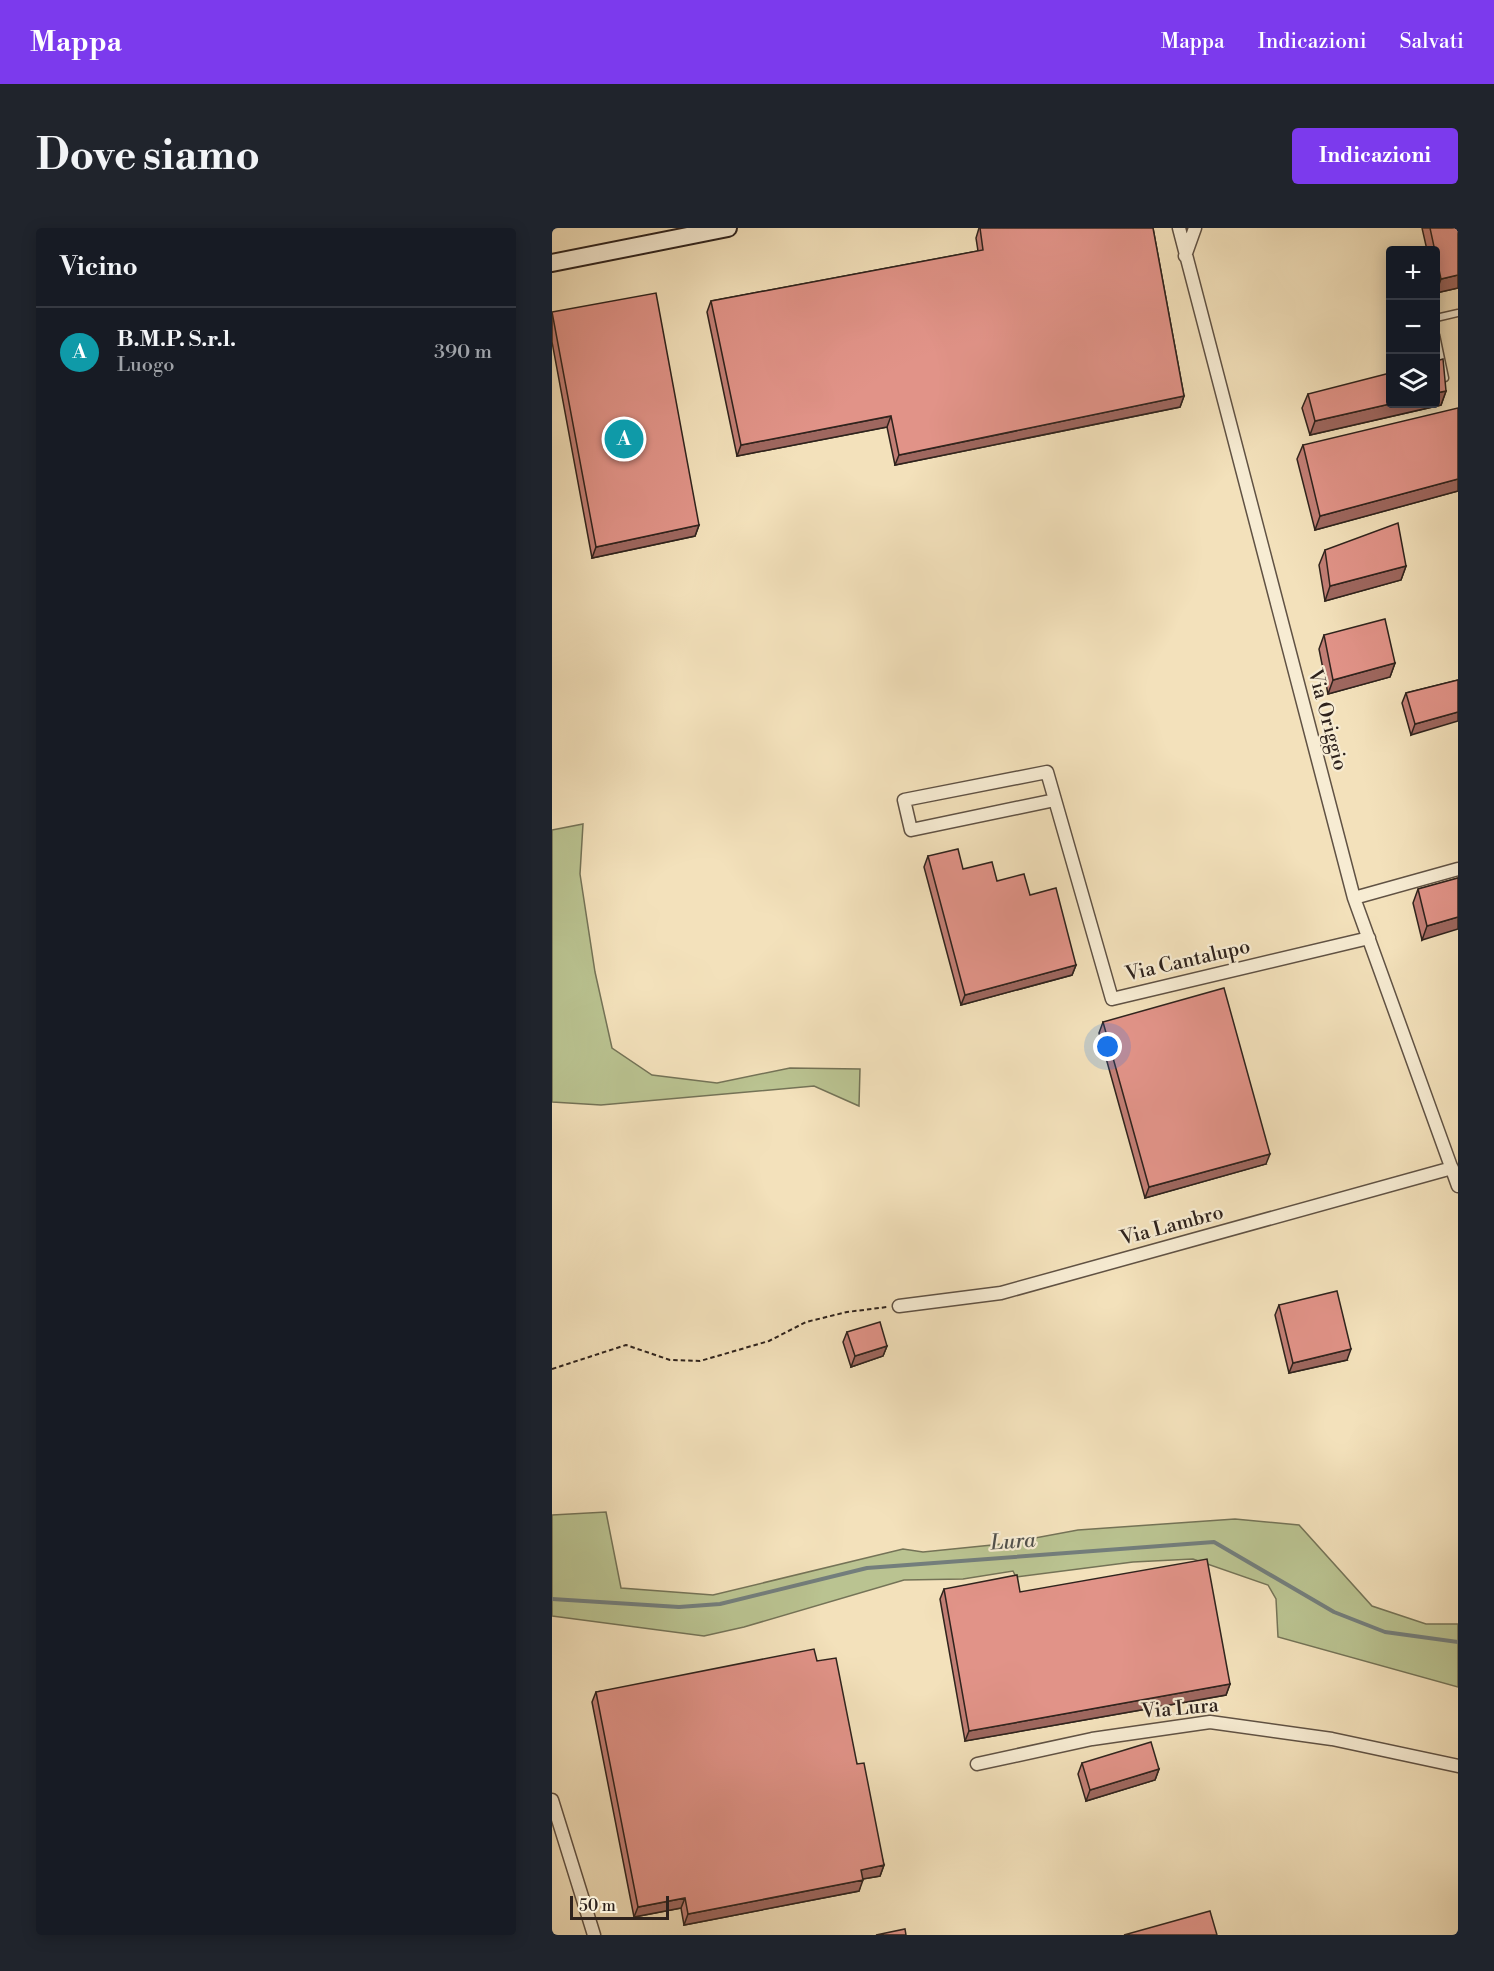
<!DOCTYPE html>
<html lang="it">
<head>
<meta charset="utf-8">
<style>
	body { margin:0; font-family:"Libre Bodoni",serif; background:#20242c; color:#f1f3f6 }
	.controls { position:absolute; right:18px; top:18px; display:grid; overflow:hidden; border-radius:6px; box-shadow:0 3px 15px #0003 }
	.controls button { width:54px; height:54px; display:grid; place-items:center; padding:0; border:0; border-bottom:2px solid #363941; background:#171b24; color:#f1f3f6; font:30px sans-serif }
	.scale { position:absolute; left:18px; bottom:15px; width:99px; box-sizing:border-box; padding-left:6px; border:3px solid #2f231d; border-top:0; font-size:16px; line-height:21px; white-space:nowrap; color:#2f231d; -webkit-text-stroke:4px #f7ecd3; paint-order:stroke }
	.you { position:absolute; left:556px; top:819px; width:21px; height:21px; margin:-15px; border:4px solid #fff; border-radius:50%; background:#1a73e8; box-shadow:0 0 0 9px #1a73e833 }
	.badge { display:grid; place-items:center; width:39px; height:39px; border-radius:50%; background:#7c3aed; color:#fff; font-size:20px; font-weight:700 }
	.pin { position:absolute; translate:-50% -50%; border:3px solid #fff; box-shadow:0 2px 6px #0006 }
	.list { margin:0; padding:0; list-style:none }
	h2 { display:flex; justify-content:space-between; align-items:center; height:78px; margin:0; padding:0 24px; font-size:26px }
	h2 small { font-size:20px; font-weight:400; color:#9ea1a6 }
	.list li { display:grid; grid-template-columns:39px 1fr auto; gap:18px; align-items:center; box-sizing:border-box; height:90px; padding:0 24px; border-top:2px solid #363941 }
	.list b { display:block; font-size:22px; white-space:nowrap }
	.list p { margin:0; font-size:20px; white-space:nowrap; color:#9ea1a6 }
	.list em { font-size:20px; font-style:normal; color:#9ea1a6 }
	.icon { flex:none; width:33px; height:33px; fill:none; stroke:currentColor; stroke-width:2; stroke-linecap:round; stroke-linejoin:round }
	.map { position:relative; flex:none; width:906px; height:1707px; overflow:hidden; border-radius:6px }
	header { display:flex; align-items:center; gap:36px; box-sizing:border-box; height:84px; padding:0 30px; background:#7c3aed; color:#fff }
	header strong { font-size:28px }
	nav { display:flex; gap:33px; margin-inline-start:auto; font-size:21px }
	.intro { display:flex; align-items:center; justify-content:space-between; box-sizing:border-box; height:144px; padding:0 36px }
	h1 { margin:0; font-size:42px }
	.button { padding:15px 27px; border-radius:6px; background:#7c3aed; color:#fff; font-size:21px; font-weight:700 }
	main { display:flex; gap:36px; padding:0 36px }
	aside { flex:1; background:#171b24; border-radius:6px; box-shadow:0 3px 15px #0003 }
	.map>svg:first-child { display:block }
</style>
</head>
<body>
<header>
<strong>Mappa</strong>
<nav><a>Mappa</a><a>Indicazioni</a><a>Salvati</a></nav>
</header>
<div class="intro"><h1>Dove siamo</h1><a class="button">Indicazioni</a></div>
<main>
<aside>
<h2>Vicino<small></small></h2>
<ul class="list">
<li><span class="badge" style="background:#0f9aa8">A</span><div><b>B.M.P. S.r.l.</b><p>Luogo</p></div><em>390 m</em></li>
</ul>
</aside>
<div class="map">
<svg width="906" height="1707" viewBox="0 0 906 1707">
	<rect width="100%" height="100%" fill="#f3e1bb"/>
	<filter id="stains"><feTurbulence type="fractalNoise" baseFrequency=".00333" numOctaves="4"/><feColorMatrix values="0 0 0 0 .2 0 0 0 0 .09 0 0 0 0 .02 0 0 0 .5 -.17"/></filter>
	<radialGradient id="worn" r=".72"><stop offset=".6" stop-color="#630" stop-opacity="0"/><stop offset="1" stop-color="#630" stop-opacity=".3"/></radialGradient>
	<!-- green -->
	<path fill="#bac391" stroke="#747357" stroke-width="1.5" d="M31 596 28 646 43 744 60 820 100 847 165 855 238 840 308 841 307 878 262 858 49 877 0 874V602Z
		M54 1284 69 1360 161 1367 351 1321 371 1324 450 1316 526 1302 683 1291 747 1297 820 1378 874 1396H906V1459L726 1409 724 1371 716 1357 641 1331 581 1334 464 1349 461 1343 411 1351 352 1352 192 1399 152 1408 0 1388V1287Z"/>
	<g fill="none" stroke-linecap="round" stroke-linejoin="round">
		<!-- stream -->
		<path stroke="#737e7c" stroke-width="4" d="M0 1371 127 1379 168 1376 315 1340 662 1314 782 1384 833 1404 906 1414"/>
		<!-- lane casing -->
		<g stroke="#605244" stroke-width="9">
			<path id="lane" d="M884 90 906 85
				M884 107 893 150"/>
		</g>
		<!-- street casing -->
		<g stroke="#605244" stroke-width="15">
			<path id="street" d="M627 0 802 670 906 958
				M633 28 643 0
				M503 572 359 602 352 572 495 544 560 771 817 710
				M802 670 906 641
				M347 1078 449 1065 900 940
				M425 1536 540 1511 658 1494 780 1511 906 1538
				M0 1572 42 1707"/>
		</g>
		<!-- secondary casing -->
		<g stroke="#2f231d" stroke-width="20">
			<path id="secondary" d="M0 35 176 0"/>
		</g>
		<!-- path -->
		<path stroke="#2f231d" stroke-width="2" stroke-dasharray="4.5 3" stroke-linecap="butt" d="M0 1141 74 1117 118 1132 148 1133 217 1113 254 1094 295 1084 335 1079"/>
		<!-- lane -->
		<use href="#lane" stroke="#f7ecd3" stroke-width="6"/>
		<!-- street -->
		<use href="#street" stroke="#f7ecd3" stroke-width="12"/>
		<!-- secondary -->
		<use href="#secondary" stroke="#f7ecd3" stroke-width="16"/>
	</g>
	<!-- wall -->
	<path fill="#c27e75" stroke="#2f231d" stroke-width="1.5" d="M427 0H601L632 168 628 179 343 237 335 199 185 228 155 84 159 73 426 23 424 10Z
		M870 0H906V60L884 65V22H875Z
		M0 85 147 297 143 308 40 330 0 114Z
		M894 163 889 177 758 207 750 180 756 166Z
		M751 217 906 263 763 302 745 231Z
		M773 322 854 338 849 352 773 373 767 337Z
		M772 407 843 435 838 449 776 466 767 421Z
		M906 452 859 507 850 475 854 465Z
		M376 628 445 653 478 667 524 737 520 747 409 777 372 639Z
		M906 650 870 712 861 675 866 661Z
		M551 794 714 936 593 970 547 805Z
		M727 1077 795 1132 737 1145 723 1087Z
		M295 1104 335 1118 331 1128 299 1139 291 1114Z
		M392 1361 468 1364 678 1456 674 1467 413 1513 388 1371Z
		M265 1433 305 1536 332 1637 328 1648 310 1651 307 1663 132 1697 129 1680 82 1689 40 1474 44 1464Z
		M530 1535 607 1541 603 1552 534 1573 526 1546Z"/>
	<!-- shaded-wall -->
	<path fill="#9e675f" stroke="#2f231d" stroke-width="1.5" d="M906 47V60L884 65 889 51Z
		M894 163 889 177 758 207 763 193 838 176H884V165Z
		M632 168 628 179 343 237 347 227Z
		M339 188 335 199 185 228 189 217Z
		M906 251V263L763 302 768 288Z
		M147 297 143 308 40 330 44 319Z
		M854 338 849 352 773 373 778 358Z
		M843 435 838 449 776 466 781 452Z
		M906 484V493L859 507 863 496Z
		M906 689V701L870 712 875 698Z
		M524 737 520 747 409 777 413 767Z
		M718 926 714 936 593 970 597 959Z
		M335 1118 331 1128 299 1139 303 1128Z
		M799 1121 795 1132 737 1145 741 1135Z
		M678 1456 674 1467 413 1513 417 1503Z
		M607 1541 603 1552 534 1573 538 1562Z
		M332 1637 328 1648 305 1652 309 1642Z
		M311 1652 307 1663 132 1697 136 1686Z
		M133 1670 129 1680 82 1689 86 1679Z"/>
	<!-- building -->
	<path fill="#e19388" stroke="#2f231d" stroke-width="1.5" d="M428 0H601L632 168 347 227 339 188 189 217 159 73 431 22Z
		M878 0H906V47L889 51Z
		M104 65 147 297 44 319 0 84Z
		M891 131 894 163 884 165V133Z
		M838 145V176L763 193 756 166Z
		M906 180V251L768 288 751 217Z
		M846 295 854 338 778 358 773 322Z
		M833 391 843 435 781 452 772 407Z
		M906 452V484L863 496 854 465Z
		M406 621 411 641 440 634 445 653 472 646 478 667 504 660 524 737 413 767 376 628Z
		M906 650V689L875 698 866 661Z
		M672 760 718 926 597 959 551 794Z
		M785 1063 799 1121 741 1135 727 1077Z
		M328 1094 335 1118 303 1128 295 1104Z
		M655 1331 678 1456 417 1503 392 1361 465 1347 468 1364Z
		M262 1421 265 1433 284 1430 305 1536 312 1535 332 1637 309 1642 311 1652 136 1686 133 1670 86 1679 44 1464Z
		M599 1514 607 1541 538 1562 530 1535Z
		M658 1683 665 1707H572Z
		M353 1701 354 1707H324Z"/>
	<g text-anchor="middle" dominant-baseline="central" stroke-width="4.5" stroke-linejoin="round" paint-order="stroke">
		<!-- street labels -->
		<g font-size="20" fill="#2f231d" stroke="#f7ecd3">
			<text transform="translate(775 492) rotate(75)">Via Origgio</text>
			<text transform="translate(636 733) rotate(-13)">Via Cantalupo</text>
			<text transform="translate(620 998) rotate(-15)">Via Lambro</text>
			<text transform="translate(628 1481) rotate(-5)">Via Lura</text>
		</g>
		<!-- water labels -->
		<g font-size="21" font-style="italic" fill="#51514c" stroke="#f7ecd3">
			<text transform="translate(461 1314) rotate(-4)">Lura</text>
		</g>
	</g>
	<rect width="100%" height="100%" filter="url(#stains)"/>
	<rect width="100%" height="100%" fill="url(#worn)"/>
</svg>
<div class="controls">
<button>+</button>
<button>−</button>
<button><svg class="icon" aria-label="layers" viewBox="0 0 24 24"><path d="M12 4l9 5-9 5-9-5zM3 14l9 5 9-5"/></svg></button>
</div>
<div class="scale">50 m</div>
<div class="you"></div>
<div class="pin badge" style="left:72px;top:211px;background:#0f9aa8">A</div>
</div>
</main>
</body>
</html>
